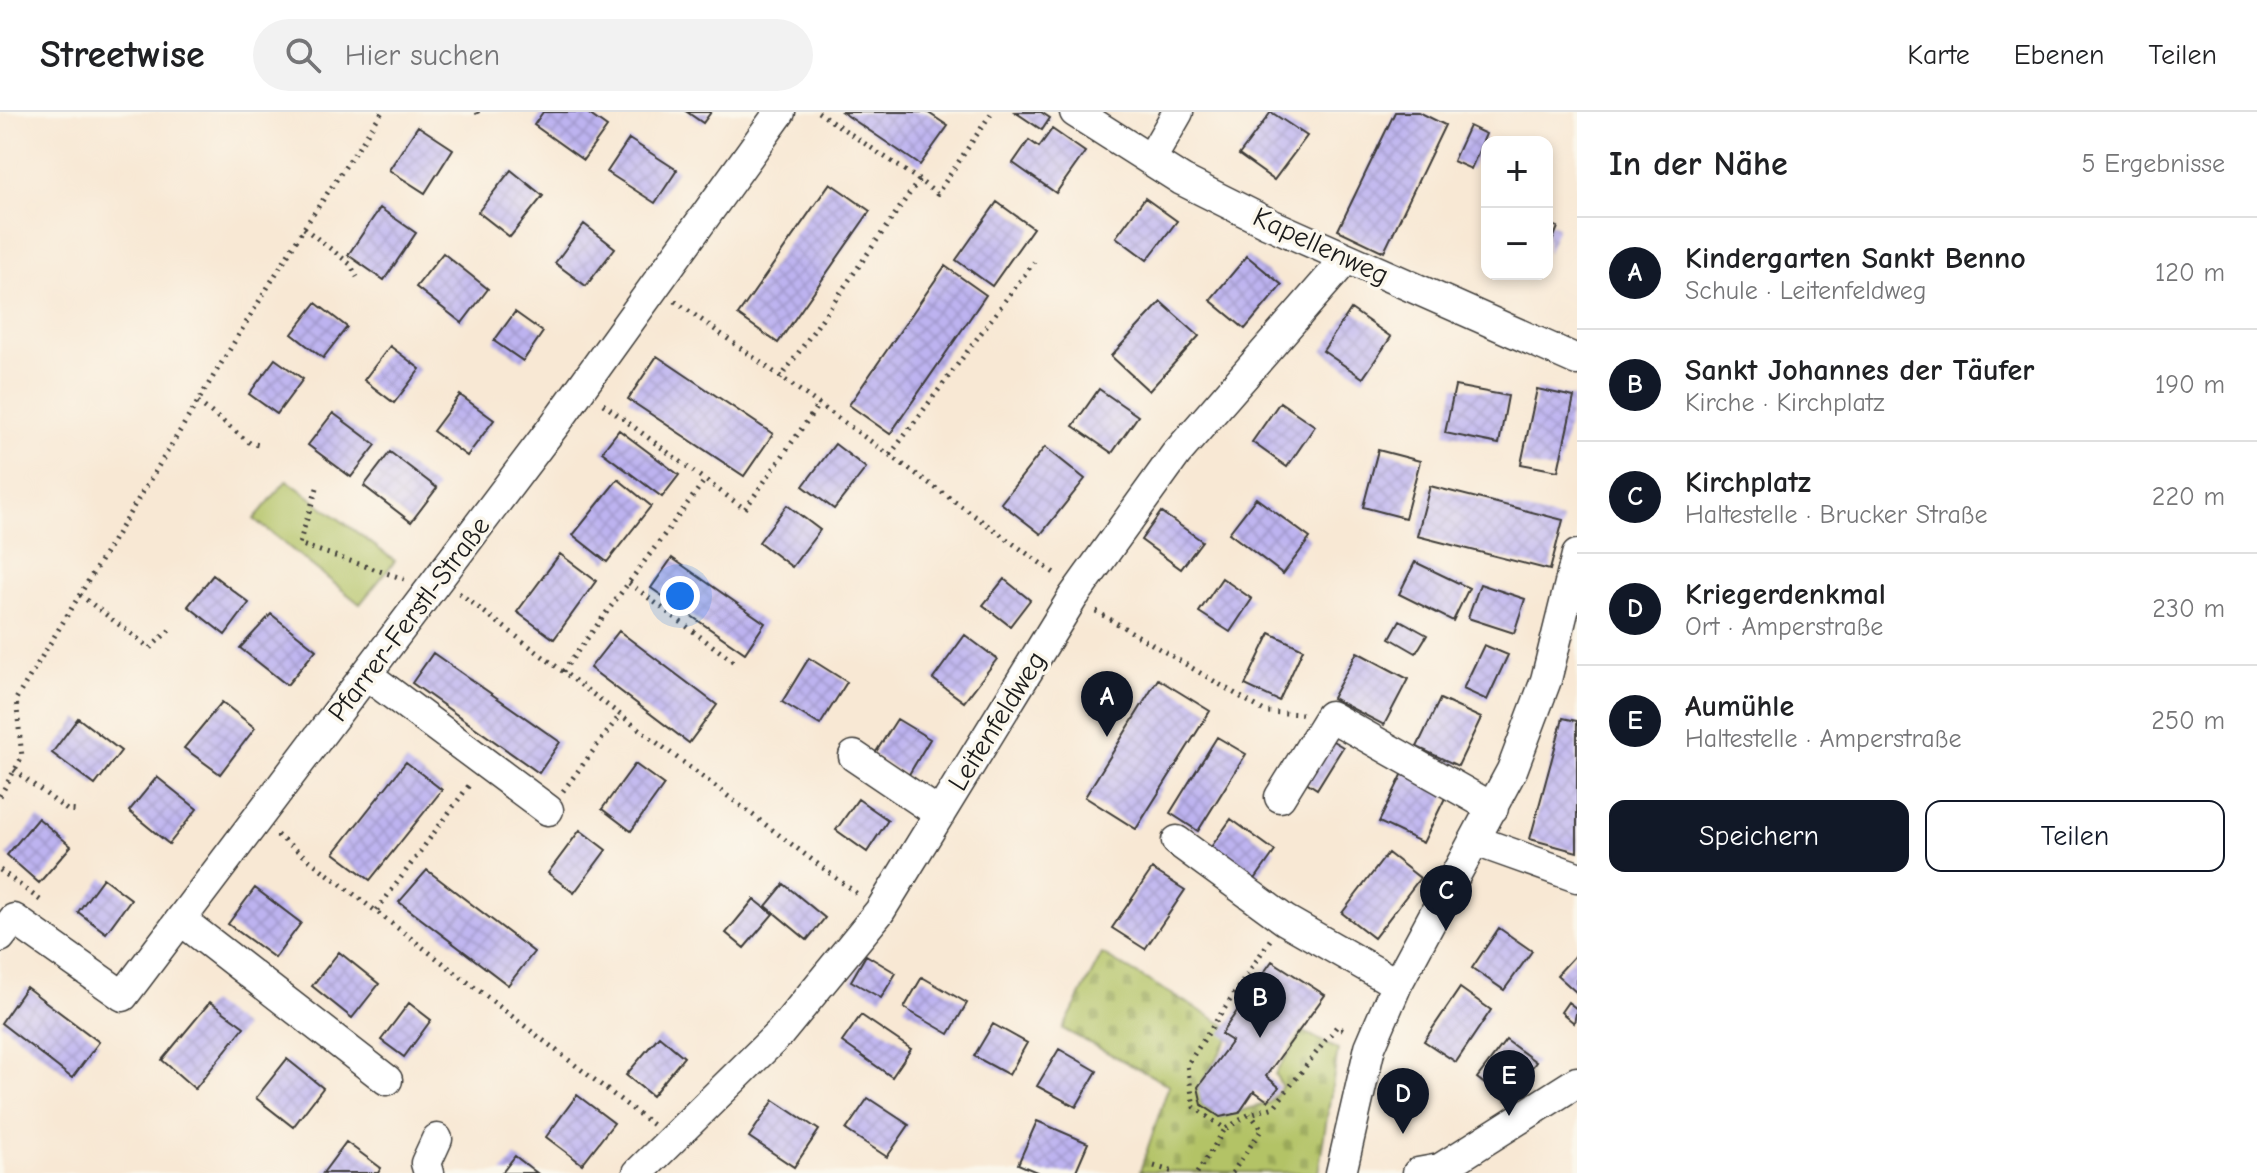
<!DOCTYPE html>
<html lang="de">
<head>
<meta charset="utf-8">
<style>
	body { margin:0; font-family:"Comic Neue",sans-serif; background:#f2f2f2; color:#202124 }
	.controls { position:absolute; right:24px; top:24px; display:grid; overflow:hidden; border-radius:16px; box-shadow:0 4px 12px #0003 }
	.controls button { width:72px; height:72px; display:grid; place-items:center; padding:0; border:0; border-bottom:2px solid #e0e0e0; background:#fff; color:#202124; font:40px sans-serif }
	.you { position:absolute; left:680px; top:484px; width:28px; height:28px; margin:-20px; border:6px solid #fff; border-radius:50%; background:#1a73e8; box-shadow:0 0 0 12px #1a73e833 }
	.badge { display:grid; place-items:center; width:52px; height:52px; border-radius:50%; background:#111827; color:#fff; font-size:26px; font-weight:700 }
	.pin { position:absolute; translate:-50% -66px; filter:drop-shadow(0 2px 4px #0008) }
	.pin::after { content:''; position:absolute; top:42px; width:28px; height:24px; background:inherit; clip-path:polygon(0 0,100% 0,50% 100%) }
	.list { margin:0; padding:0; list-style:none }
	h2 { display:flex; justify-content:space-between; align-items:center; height:104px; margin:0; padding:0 32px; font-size:34px }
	h2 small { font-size:26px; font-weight:400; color:#757577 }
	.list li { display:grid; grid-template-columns:52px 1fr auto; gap:24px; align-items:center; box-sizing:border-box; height:112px; padding:0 32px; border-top:2px solid #e0e0e0 }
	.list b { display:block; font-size:30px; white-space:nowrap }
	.list p { margin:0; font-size:26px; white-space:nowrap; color:#757577 }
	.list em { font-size:26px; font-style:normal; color:#757577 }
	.actions { display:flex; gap:16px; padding:24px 32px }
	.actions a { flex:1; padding:18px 0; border:2px solid #111827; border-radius:16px; text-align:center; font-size:28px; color:#111827 }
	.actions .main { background:#111827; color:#fff }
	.icon { flex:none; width:44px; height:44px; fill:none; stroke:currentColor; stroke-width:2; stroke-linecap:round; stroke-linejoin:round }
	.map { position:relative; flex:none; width:1577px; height:1061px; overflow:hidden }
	header { display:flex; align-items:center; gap:48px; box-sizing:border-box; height:112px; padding:0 40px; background:#fff; border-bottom:2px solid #e0e0e0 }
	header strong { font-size:38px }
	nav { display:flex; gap:44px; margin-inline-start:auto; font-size:28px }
	.search { width:560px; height:72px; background:#f2f2f2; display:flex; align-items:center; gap:20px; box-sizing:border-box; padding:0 28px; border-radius:44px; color:#757577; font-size:30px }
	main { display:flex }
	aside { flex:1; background:#fff }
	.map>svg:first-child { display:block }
</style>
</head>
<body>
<header>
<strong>Streetwise</strong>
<div class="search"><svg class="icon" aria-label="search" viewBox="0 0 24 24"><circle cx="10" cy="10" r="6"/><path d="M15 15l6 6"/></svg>Hier suchen</div>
<nav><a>Karte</a><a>Ebenen</a><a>Teilen</a></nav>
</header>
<main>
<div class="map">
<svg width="1577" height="1061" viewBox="0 0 1577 1061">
	<defs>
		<pattern id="cemetery-stones" width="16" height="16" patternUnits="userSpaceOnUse" patternTransform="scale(2)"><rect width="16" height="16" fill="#b3c366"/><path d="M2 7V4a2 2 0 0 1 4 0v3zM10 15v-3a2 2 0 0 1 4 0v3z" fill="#99a758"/></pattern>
		<pattern id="building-cross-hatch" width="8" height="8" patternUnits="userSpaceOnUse" patternTransform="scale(2)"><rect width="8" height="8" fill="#bdb3f0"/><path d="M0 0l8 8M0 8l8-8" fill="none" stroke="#a299cd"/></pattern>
	</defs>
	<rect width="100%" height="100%" fill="#fbf7ec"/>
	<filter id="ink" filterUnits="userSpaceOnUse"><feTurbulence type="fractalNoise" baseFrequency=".0125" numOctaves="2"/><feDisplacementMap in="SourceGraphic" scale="16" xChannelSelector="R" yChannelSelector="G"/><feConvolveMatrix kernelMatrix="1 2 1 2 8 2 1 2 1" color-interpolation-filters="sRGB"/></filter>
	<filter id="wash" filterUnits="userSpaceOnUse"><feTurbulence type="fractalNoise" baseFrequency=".006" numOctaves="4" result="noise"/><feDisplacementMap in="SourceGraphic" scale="32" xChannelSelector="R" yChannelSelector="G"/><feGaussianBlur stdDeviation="1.8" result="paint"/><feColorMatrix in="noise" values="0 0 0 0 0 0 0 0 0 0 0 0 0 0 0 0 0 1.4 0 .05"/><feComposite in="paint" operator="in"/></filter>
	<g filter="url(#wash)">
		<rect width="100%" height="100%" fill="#f8e8d4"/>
		<!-- green -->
		<path fill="#b3c366" stroke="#687041" stroke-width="2" d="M287 368 395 449 360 492 254 407Z"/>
		<!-- cemetery -->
		<path fill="url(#cemetery-stones)" stroke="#687041" stroke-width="2" d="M1102 842 1234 918 1199 975 1202 993 1219 1005 1269 991 1282 975 1275 962 1303 919 1338 938 1318 1061 1140 1059 1169 973 1063 917Z"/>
		<g id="blocks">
			<!-- building -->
			<path fill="url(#building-cross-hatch)" d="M543 0H586L607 15 583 48 534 13Z
				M687 0H711L703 11Z
				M842 0H927L948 14 920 53Z
				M1015 0H1041L1050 6 1042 18Z
				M1271 0 1307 24 1274 68 1239 43Z
				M1395 0H1419L1445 13 1384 140 1338 118Z
				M418 14 453 37 425 81 389 58Z
				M1469 14 1486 22 1471 57 1453 49Z
				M1052 17 1085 40 1056 81 1013 51 1029 28 1039 35Z
				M629 27 677 58 655 91 607 60Z
				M511 58 543 84 510 125 478 100Z
				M830 71 870 99 778 231 738 203Z
				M1145 86 1177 109 1147 148 1116 125Z
				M997 90 1033 116 992 174 956 148Z
				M380 96 416 121 384 168 348 143Z
				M1547 111 1558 115 1547 142Z
				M584 112 615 136 586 174 555 151Z
				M443 141 488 177 462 211 416 175Z
				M1247 144 1282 173 1245 217 1210 188Z
				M945 154 986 183 890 322 849 293Z
				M1161 190 1199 224 1149 279 1111 244Z
				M316 191 347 215 323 246 292 222Z
				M1351 197 1391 225 1363 266 1323 239Z
				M515 200 543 220 523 249 494 229Z
				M390 234 420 257 394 291 364 268Z
				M657 244 773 322 744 364 628 287Z
				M275 247 303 267 277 302 249 282Z
				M1455 274 1508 284 1499 332 1445 321Z
				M1099 277 1138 304 1112 341 1073 314Z
				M1537 277 1574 285 1558 359 1521 352Z
				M460 283 494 308 467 344 433 319Z
				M1280 290 1315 314 1287 355 1252 330Z
				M333 301 376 333 351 365 308 333Z
				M619 318 679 363 662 385 602 340Z
				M835 332 866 356 834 397 803 374Z
				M1045 335 1085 367 1041 422 1001 391Z
				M1378 338 1420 349 1405 406 1363 395Z
				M390 340 437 376 411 410 364 374Z
				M618 367 651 394 607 450 573 423Z
				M1430 374 1563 408 1550 458 1417 424Z
				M1256 386 1310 426 1283 462 1229 421Z
				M787 393 820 418 792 455 759 430Z
				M1161 400 1202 429 1181 457 1141 428Z
				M560 442 596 469 554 527 517 500Z
				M672 446 765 511 745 541 651 476Z
				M1415 450 1469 476 1453 509 1399 482Z
				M213 463 249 491 225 523 188 494Z
				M1222 466 1252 487 1230 520 1199 500Z
				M1004 467 1030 488 1010 514 983 493Z
				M1480 472 1525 487 1514 521 1468 506Z
				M271 502 316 538 287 573 240 536Z
				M1400 508 1427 523 1416 541 1390 526Z
				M619 519 717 593 689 631 590 556Z
				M1270 521 1303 537 1279 589 1245 573Z
				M965 523 997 547 964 590 933 567Z
				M1484 533 1508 543 1487 588 1463 577Z
				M1357 540 1408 567 1384 613 1332 586Z
				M433 541 560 630 539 661 412 571Z
				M809 546 847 570 820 613 782 590Z
				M1158 567 1210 599 1136 717 1085 685Z
				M1440 587 1481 606 1458 654 1417 635Z
				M222 590 255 616 220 662 184 636Z
				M78 606 121 639 95 673 52 641Z
				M1563 606 1577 609V740L1530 727Z
				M897 607 930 627 908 664 874 643Z
				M1217 625 1246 642 1198 719 1170 701Z
				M1326 625 1343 635 1317 677 1300 666Z
				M406 650 442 678 370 768 334 741Z
				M635 652 664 673 631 719 602 697Z
				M1404 659 1448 680 1423 731 1379 710Z
				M157 665 197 697 169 732 129 699Z
				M858 687 888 708 867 740 836 718Z
				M38 706 71 734 39 771 7 743Z
				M1231 707 1275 739 1253 770 1209 738Z
				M580 718 606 738 574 781 548 761Z
				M1388 741 1420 766 1374 826 1342 801Z
				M1152 757 1185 778 1145 837 1112 816Z
				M427 758 534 840 508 873 399 790Z
				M103 766 131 787 106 821 78 800Z
				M784 772 825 806 807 828 766 794Z
				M255 776 301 811 275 846 228 812Z
				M754 787 773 802 744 836 726 821Z
				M1499 816 1532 839 1504 878 1472 856Z
				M339 840 379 872 352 906 312 874Z
				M1577 841V881L1557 863Z
				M866 843 896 861 881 886 851 869Z
				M1272 849 1325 883 1266 964 1279 975 1268 989 1254 979 1239 1001 1220 1005 1202 993 1198 975 1232 929 1221 922Z
				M922 865 967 891 949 922 904 896Z
				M26 875 99 930 72 966 1 911Z
				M1460 876 1491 898 1456 950 1424 929Z
				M210 890 244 915 195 977 162 948Z
				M1568 890 1577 897 1574 911 1561 900Z
				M409 891 431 908 404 945 381 928Z
				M861 903 911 937 892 965 842 930Z
				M993 912 1027 931 1009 963 974 944Z
				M659 924 684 945 652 984 626 963Z
				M1506 928 1536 950 1507 989 1477 966Z
				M1059 937 1097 959 1076 995 1037 974Z
				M287 947 323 976 293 1015 256 986Z
				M577 983 614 1011 582 1052 546 1025Z
				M868 986 909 1013 887 1045 846 1018Z
				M774 988 819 1018 794 1055 749 1025Z
				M1037 1009 1088 1031 1075 1061H1039L1018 1052Z
				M346 1030 381 1056 378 1061H323Z
				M515 1044 537 1061H502Z"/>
		</g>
	</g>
	<g filter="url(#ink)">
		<use href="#blocks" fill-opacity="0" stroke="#3d3b38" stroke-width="2"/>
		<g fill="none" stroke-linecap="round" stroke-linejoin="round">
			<!-- minor casing -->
			<g stroke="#3d3b38" stroke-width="33">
				<path id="minor" d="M1075 0 1182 68 1268 111 1577 248
					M1151 47 1178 0
					M367 563 548 698
					M854 644 940 702
					M1280 685 1330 604 1493 696
					M1177 729 1285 808 1397 872
					M1476 729 1577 765
					M181 808 387 968
					M0 825 14 807 123 884 556 311 780 0
					M429 1061 426 1051 437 1027
					M638 1061 780 921 880 799 1073 485 1176 342 1346 147
					M1341 1061 1370 935 1397 872 1512 658 1546 568 1577 443
					M1418 1061 1440 1057 1577 970"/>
			</g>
			<!-- path -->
			<path stroke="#3d3b38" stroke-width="5" stroke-dasharray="2 6" stroke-linecap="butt" d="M477 0 478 2
				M818 0 919 68
				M304 116 350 152 357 165
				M675 189 1057 463
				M780 267 919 68 937 82 992 0
				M198 290 250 331 259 333
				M603 292 705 368
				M890 343 1034 150
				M317 376 299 432 404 467
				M629 471 734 550
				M459 481 860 784
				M80 483 150 536 172 516
				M1096 499 1266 600 1302 602
				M563 559 705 368 745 397 819 292
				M14 658 67 698 80 699
				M563 679 620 603
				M0 684 22 645 16 587 304 116 382 0
				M277 723 653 1013
				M0 758 44 791
				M377 798 470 672
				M1270 828 1187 953 1194 995 1225 1017 1250 1002 1274 995 1337 914 1347 920
				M1154 1054 1177 1061
				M1197 1061 1225 1017
				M1232 1061 1262 1017 1250 1002"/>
			<!-- minor -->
			<use href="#minor" stroke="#fff" stroke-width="30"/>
		</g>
	</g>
	<g text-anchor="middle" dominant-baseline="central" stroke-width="7" stroke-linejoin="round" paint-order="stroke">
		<!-- street labels -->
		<g font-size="28" fill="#1c1c1c" stroke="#fbf7ec">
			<text transform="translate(1321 134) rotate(25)">Kapellenweg</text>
			<text transform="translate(409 507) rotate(-53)">Pfarrer-Ferstl-Straße</text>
			<text transform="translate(997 609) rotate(-58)">Leitenfeldweg</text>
		</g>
	</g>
</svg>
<div class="controls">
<button>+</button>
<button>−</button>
</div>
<div class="you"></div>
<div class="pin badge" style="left:1107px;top:625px">A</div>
<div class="pin badge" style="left:1260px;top:926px">B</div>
<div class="pin badge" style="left:1446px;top:819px">C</div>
<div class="pin badge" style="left:1403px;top:1022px">D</div>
<div class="pin badge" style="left:1509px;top:1004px">E</div>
</div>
<aside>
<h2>In der Nähe<small>5 Ergebnisse</small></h2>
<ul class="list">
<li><span class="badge">A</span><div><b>Kindergarten Sankt Benno</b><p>Schule · Leitenfeldweg</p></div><em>120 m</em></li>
<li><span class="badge">B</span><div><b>Sankt Johannes der Täufer</b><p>Kirche · Kirchplatz</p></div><em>190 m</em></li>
<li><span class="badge">C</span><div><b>Kirchplatz</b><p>Haltestelle · Brucker Straße</p></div><em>220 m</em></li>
<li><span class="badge">D</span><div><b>Kriegerdenkmal</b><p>Ort · Amperstraße</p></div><em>230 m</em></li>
<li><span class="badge">E</span><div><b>Aumühle</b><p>Haltestelle · Amperstraße</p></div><em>250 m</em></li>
</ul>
<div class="actions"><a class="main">Speichern</a><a>Teilen</a></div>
</aside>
</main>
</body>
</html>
